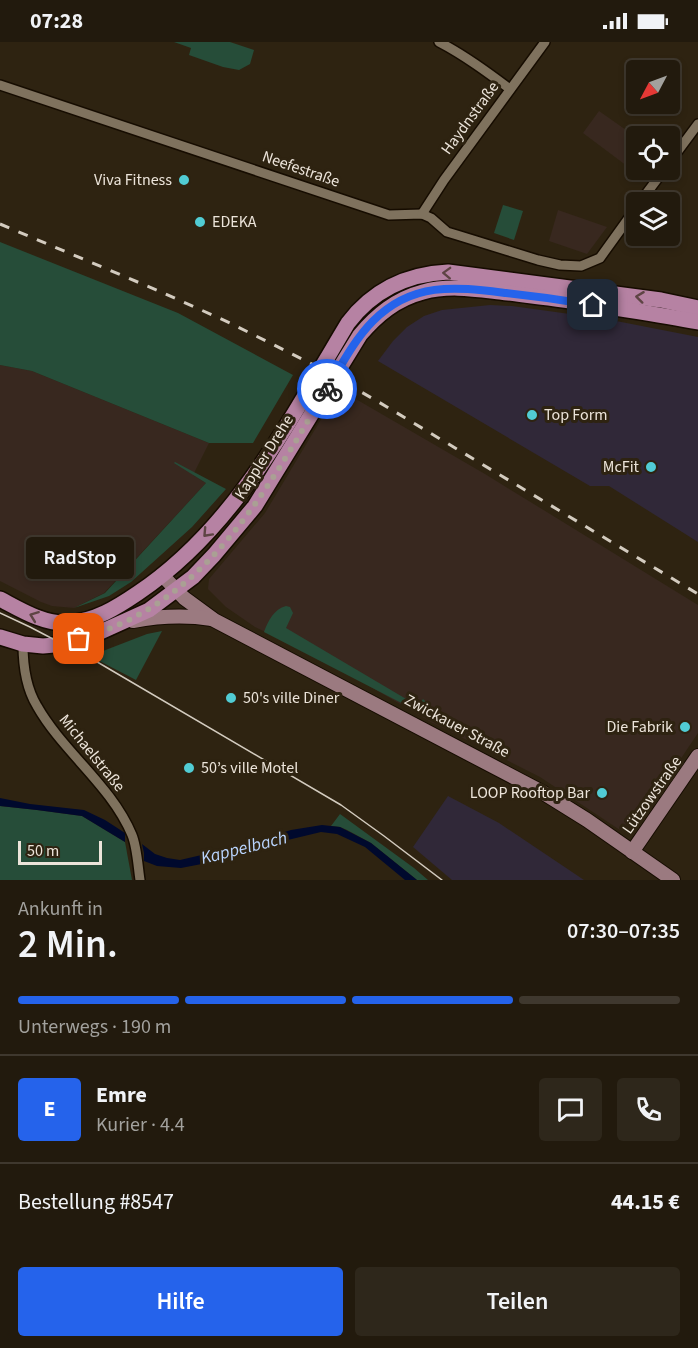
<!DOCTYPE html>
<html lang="de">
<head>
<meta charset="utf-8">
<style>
  body { margin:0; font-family:"Source Sans 3",sans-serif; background:#2e271b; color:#f1f3f6; height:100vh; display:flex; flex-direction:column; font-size:22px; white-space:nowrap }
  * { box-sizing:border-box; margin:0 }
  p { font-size:20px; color:#a2a19d }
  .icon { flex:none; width:33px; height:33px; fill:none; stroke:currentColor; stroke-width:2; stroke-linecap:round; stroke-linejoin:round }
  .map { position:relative; height:838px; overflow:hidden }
  .panel { display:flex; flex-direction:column; background:#221a0d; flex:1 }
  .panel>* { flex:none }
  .needle { width:39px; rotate:229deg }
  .buttons { position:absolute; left:626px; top:18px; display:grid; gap:12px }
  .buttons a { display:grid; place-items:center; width:54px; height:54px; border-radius:6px; background:#221a0d; box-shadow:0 3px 9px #0003,0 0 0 2px #3f382e; font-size:30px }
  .scale { position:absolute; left:18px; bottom:15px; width:84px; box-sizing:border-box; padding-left:6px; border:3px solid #ece4da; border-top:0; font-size:16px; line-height:21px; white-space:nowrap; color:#ece4da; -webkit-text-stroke:4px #2e2311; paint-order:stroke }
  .pin { position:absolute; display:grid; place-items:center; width:51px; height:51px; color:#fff; margin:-26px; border-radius:12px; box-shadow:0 3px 9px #0006 }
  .courier { position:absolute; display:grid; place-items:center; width:60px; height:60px; margin:-30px; border:4px solid #2563eb; border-radius:50%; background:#fff; color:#222; box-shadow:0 2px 8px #0007 }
  .bubble { position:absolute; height:42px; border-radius:6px; background:#221a0d; box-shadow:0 3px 9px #0003,0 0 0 2px #3f382e; font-size:20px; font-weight:600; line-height:42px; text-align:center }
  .overview em { font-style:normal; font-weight:600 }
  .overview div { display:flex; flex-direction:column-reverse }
  .overview { display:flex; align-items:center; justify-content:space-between; height:102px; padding:0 18px }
  h1 { font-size:39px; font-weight:600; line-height:45px }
  .bar { display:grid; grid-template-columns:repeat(4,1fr); gap:9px 6px; align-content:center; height:72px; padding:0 18px }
  .bar i { height:8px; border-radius:4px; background:#3f382e }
  .bar .active { background:#2563eb }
  .bar p { grid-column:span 4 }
  .line { display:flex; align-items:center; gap:15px; padding:0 18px; border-top:2px solid #3f382e }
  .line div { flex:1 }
  .round { display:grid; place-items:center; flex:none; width:63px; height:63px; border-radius:6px; background:#2e271b }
  .action { display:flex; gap:12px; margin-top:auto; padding:12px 18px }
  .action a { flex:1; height:69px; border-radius:6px; background:#2563eb; color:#fff; font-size:24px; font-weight:600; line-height:69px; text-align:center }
  .action a+a { background:#2e271b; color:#f1f3f6 }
  .status { display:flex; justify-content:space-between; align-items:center; height:42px; padding:0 30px; background:#221a0d; direction:ltr }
  .status svg { height:16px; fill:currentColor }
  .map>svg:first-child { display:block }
  .commercial { fill:#302838 }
  .industrial { fill:#38281f }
  .green { fill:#264d39 }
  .water { fill:#00092d }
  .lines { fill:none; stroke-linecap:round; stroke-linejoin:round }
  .street-casing { stroke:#160c00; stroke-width:12 }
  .secondary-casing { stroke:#160c00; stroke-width:16 }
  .primary-casing { stroke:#160c00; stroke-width:18 }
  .street { stroke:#7f725e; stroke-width:9 }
  .secondary { stroke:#9b7a80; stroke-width:14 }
  .primary { stroke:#b682a3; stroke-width:15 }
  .tram { stroke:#d3cbbf; stroke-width:1.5 }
  .rail { stroke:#d3cbbf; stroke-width:3; stroke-dasharray:10 10; stroke-linecap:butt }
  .oneway { stroke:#5e4444 }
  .done { stroke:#aaa094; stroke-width:6; stroke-dasharray:0 10.8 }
  .route { stroke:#2563eb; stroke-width:8 }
  .poi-dot { fill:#51ccd4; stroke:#2e2311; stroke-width:2 }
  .labels { text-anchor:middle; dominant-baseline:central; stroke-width:6; stroke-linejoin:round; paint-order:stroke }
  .street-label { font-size:16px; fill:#ece4da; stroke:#2e2311 }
  .poi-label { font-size:16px; fill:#ece4da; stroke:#2e2311; text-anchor:end }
  .water-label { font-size:18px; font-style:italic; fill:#b9d4fd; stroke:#2e2311 }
</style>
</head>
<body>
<div class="status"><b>07:28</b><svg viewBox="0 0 49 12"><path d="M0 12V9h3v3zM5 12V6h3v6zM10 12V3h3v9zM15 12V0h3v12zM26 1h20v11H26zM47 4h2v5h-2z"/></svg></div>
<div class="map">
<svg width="698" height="838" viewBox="0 0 698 838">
  <rect width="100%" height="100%" fill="#2e2311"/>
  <g class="commercial">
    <polygon points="490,263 512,264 606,277 698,295 698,500 609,444 590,444 378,319 393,299 407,285 424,274 442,268"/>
    <polygon points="448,754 499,781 584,838 452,838 413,805"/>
  </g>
  <g class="industrial">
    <polygon points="599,69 636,95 636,128 649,128 643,136 583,91"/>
    <polygon points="558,168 607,185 587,212 549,199"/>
    <polygon points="0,323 32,329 209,401 193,433 206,441 104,551 74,566 52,564 41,560 0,539"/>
    <polygon points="342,349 485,432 698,563 698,691 629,794 540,735 429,679 332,622 255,585 226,565 208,547 209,537 265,471 329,364"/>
  </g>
  <g class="green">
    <polygon points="174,0 230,0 254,8 250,22 239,28 223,25 189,13 191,6"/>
    <polygon points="503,163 523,169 514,198 494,191"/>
    <polygon points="0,200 178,271 293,333 253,401 209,401 32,329 0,323"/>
    <polygon points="175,420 226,447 192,485 131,540 109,554 74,566 105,551 206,441 174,421"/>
    <path d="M 286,564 L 290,565 L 293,571 L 286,586 L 418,664 L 423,657 L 427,661 L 427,667 L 423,670 L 415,668 L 264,590 C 268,579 274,567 286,564 Z"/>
    <polygon points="162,589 136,638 90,614 147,592"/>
    <polygon points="0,764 37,768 82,774 125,800 132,838 0,838"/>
    <polygon points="340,772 414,826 428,838 417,838 371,801 347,788 340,785 331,784"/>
  </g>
  <g class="water">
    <polygon points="0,756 30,762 84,768 105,778 125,791 125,800 82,774 37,768 0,764"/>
    <polygon points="322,783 340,785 371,801 417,838 405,838 365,805 337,792 321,790 271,802 212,820 181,826 157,824 144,819 144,811 142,802 155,812 167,816 180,818 236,805 291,788"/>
  </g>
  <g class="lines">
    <defs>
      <g id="street">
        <path d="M 439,0 C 464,13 487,30 510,47"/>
        <polyline points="0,43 389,173 422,172 431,176 447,190 457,193 538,218 560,223 581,224 600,216 636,166"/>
        <polyline points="669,121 698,82"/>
        <polyline points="640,160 664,128"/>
        <polyline points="422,172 444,138 545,0"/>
        <path d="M 23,602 C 23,623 26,646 37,664 C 63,710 111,743 132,793 C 137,805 138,825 140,838"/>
      </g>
      <g id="secondary">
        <polyline points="162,533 184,556 214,578 542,750 587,778 673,838"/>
        <path d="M 133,579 C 160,574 185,573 212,577"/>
        <polyline points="632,810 698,714"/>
      </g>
      <g id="primary">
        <path d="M 0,557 C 21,568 43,582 68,581 C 95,579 116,566 138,551 C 235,486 289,379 348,281 C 373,248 407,232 448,230 L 661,258 L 698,266"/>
        <path d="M 0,595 L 23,602 L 43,604 L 54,603 L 96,592 L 149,568 L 193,535 L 214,513 L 255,464 L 360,293 C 377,273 396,257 423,250 C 448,243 474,247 500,250 C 530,254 560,257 590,262 C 626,268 662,273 698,280"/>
      </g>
    </defs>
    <use href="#street" class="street-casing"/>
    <use href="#secondary" class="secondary-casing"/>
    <use href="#primary" class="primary-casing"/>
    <use href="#street" class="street"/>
    <use href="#secondary" class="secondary"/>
    <use href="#primary" class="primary"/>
    <polyline class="tram" points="0,571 30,585 99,621 341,763 384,794 442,838"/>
    <polyline class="rail" points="0,182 159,249 230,281 310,321 377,359 698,552"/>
  </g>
  <defs><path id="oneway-chevron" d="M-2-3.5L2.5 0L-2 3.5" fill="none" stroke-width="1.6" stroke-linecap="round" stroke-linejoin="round" transform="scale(1.5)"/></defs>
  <g class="oneway">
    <use href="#oneway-chevron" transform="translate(447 231) rotate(-178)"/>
    <use href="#oneway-chevron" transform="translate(640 255) rotate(-173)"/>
    <use href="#oneway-chevron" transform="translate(207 491) rotate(133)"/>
    <use href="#oneway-chevron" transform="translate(34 574) rotate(-159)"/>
  </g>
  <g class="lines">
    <path class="done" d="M 79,597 C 206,562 264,452 327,347"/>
    <path class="route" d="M 327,347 C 341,324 354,298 373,279 C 413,239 456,245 506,251 C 535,254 564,258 593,263"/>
  </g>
  <g class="poi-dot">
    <circle cx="184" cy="138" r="6"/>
    <circle cx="200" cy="180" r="6"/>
    <circle cx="532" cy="373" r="6"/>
    <circle cx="651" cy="425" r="6"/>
    <circle cx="231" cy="656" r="6"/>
    <circle cx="685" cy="685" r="6"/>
    <circle cx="189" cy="726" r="6"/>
    <circle cx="602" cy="751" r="6"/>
  </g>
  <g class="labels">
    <g class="street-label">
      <text transform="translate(470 76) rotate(-54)">Haydnstraße</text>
      <text transform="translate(301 127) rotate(19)">Neefestraße</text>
      <text transform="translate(264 415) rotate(-58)">Kappler Drehe</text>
      <text transform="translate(457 684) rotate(28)">Zwickauer Straße</text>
      <text transform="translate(92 711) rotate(51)">Michaelstraße</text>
      <text transform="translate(652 753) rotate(-55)">Lützowstraße</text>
    </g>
    <g class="poi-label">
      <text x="172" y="138">Viva Fitness</text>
      <text x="212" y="180" text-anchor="start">EDEKA</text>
      <text x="544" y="373" text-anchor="start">Top Form</text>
      <text x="639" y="425">McFit</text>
      <text x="243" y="656" text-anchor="start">50's ville Diner</text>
      <text x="673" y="685">Die Fabrik</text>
      <text x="201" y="726" text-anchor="start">50’s ville Motel</text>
      <text x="590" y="751">LOOP Rooftop Bar</text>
    </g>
    <g class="water-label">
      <text transform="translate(244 806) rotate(-14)">Kappelbach</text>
    </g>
  </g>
</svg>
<div class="buttons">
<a><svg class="needle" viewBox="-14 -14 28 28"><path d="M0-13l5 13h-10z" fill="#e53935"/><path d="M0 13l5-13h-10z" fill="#a2a19d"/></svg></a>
<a><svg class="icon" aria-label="locate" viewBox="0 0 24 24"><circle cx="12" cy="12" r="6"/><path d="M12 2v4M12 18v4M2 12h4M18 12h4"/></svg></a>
<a><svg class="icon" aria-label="layers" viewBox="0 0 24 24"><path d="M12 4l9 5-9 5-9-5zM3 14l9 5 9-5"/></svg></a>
</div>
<div class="scale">50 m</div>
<div class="pin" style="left:79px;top:597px;background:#ea580c"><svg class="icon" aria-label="bag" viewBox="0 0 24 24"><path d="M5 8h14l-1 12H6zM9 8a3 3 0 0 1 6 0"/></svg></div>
<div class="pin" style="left:593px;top:263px;background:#1f2937"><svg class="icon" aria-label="home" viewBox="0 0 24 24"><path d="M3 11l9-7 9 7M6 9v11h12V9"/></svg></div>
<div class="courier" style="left:327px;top:347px"><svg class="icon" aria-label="bike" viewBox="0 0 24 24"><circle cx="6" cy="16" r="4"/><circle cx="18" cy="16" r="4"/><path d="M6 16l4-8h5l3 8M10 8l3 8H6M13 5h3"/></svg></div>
<div class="bubble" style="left:26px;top:495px;width:108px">RadStop</div>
</div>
<section class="panel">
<div class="overview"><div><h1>2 Min.</h1><p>Ankunft in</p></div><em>07:30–07:35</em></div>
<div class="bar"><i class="active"></i><i class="active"></i><i class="active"></i><i></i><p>Unterwegs · 190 m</p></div>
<div class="line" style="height:108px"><b class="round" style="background:#2563eb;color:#fff">E</b><div><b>Emre</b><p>Kurier · 4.4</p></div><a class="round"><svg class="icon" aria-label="chat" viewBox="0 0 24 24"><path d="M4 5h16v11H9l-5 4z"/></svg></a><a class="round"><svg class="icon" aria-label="phone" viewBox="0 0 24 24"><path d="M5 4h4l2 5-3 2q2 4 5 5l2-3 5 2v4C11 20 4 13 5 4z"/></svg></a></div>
<div class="line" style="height:78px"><div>Bestellung #8547</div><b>44.15 €</b></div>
<div class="action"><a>Hilfe</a><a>Teilen</a></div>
</section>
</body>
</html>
